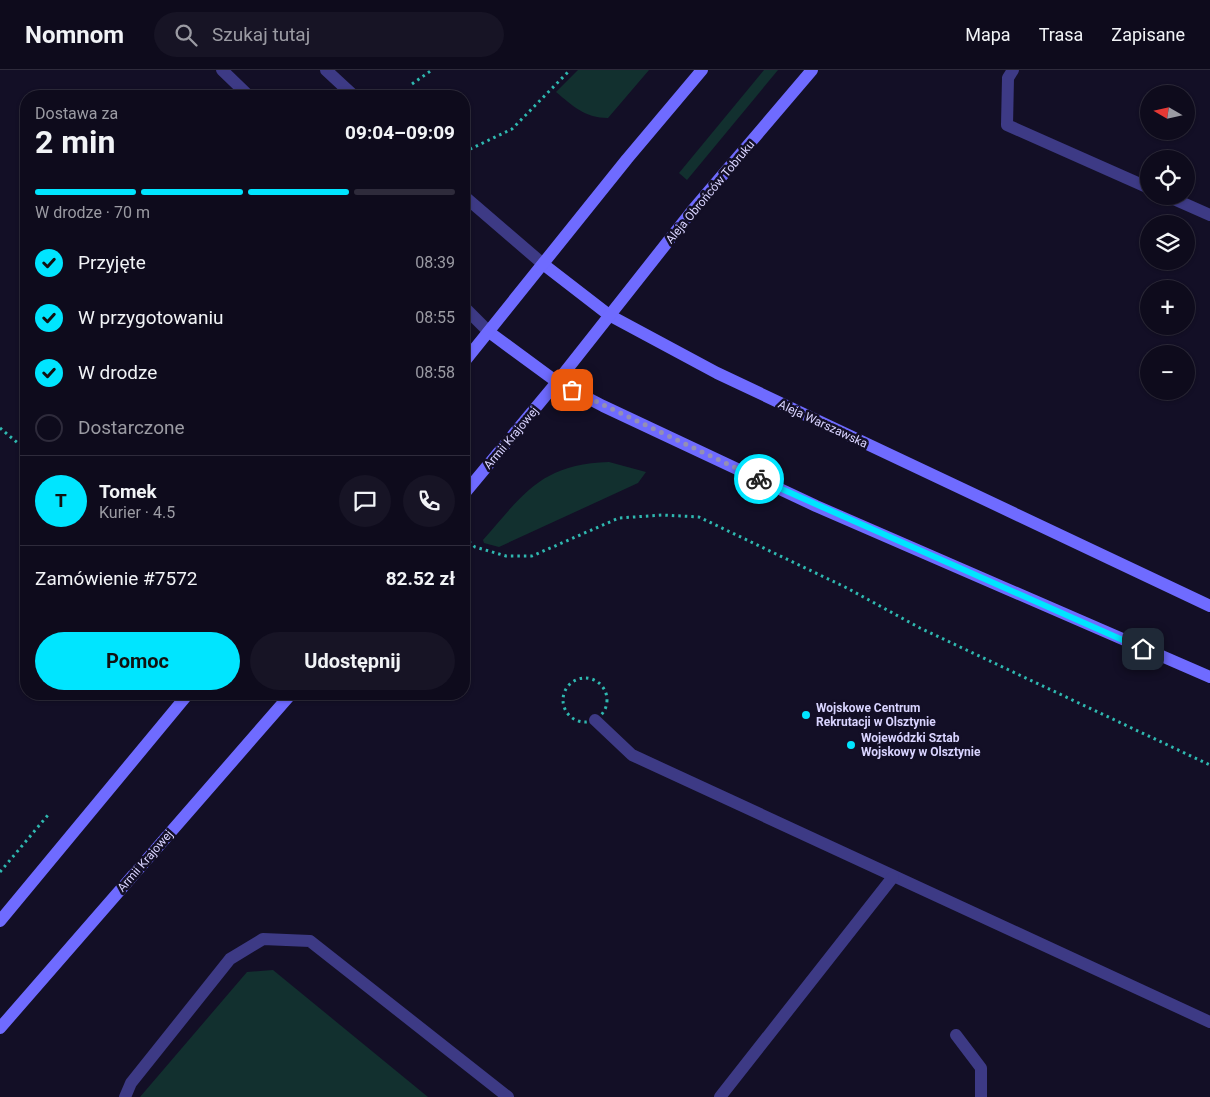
<!DOCTYPE html>
<html lang="pl">
<head>
<meta charset="utf-8">
<style>
  body { margin:0; font-family:Roboto,sans-serif; background:#171425; color:#f1f3f6; height:100vh; display:flex; flex-direction:column; font-size:19px; white-space:nowrap }
  * { box-sizing:border-box; margin:0 }
  p { font-size:16px; color:#9b9ba3 }
  .icon { flex:none; width:28px; height:28px; fill:none; stroke:currentColor; stroke-width:2; stroke-linecap:round; stroke-linejoin:round }
  .map { position:relative; flex:1; overflow:hidden }
  .sheet { position:absolute; left:20px; top:20px; width:450px; height:610px; display:flex; flex-direction:column; background:#0e0b1c; border-radius:20px; box-shadow:0 1px 4px #0004,0 0 0 1px #2e2b3b }
  .sheet>* { flex:none }
  .needle { width:32px; rotate:279deg }
  .fabs { position:absolute; left:1140px; top:15px; display:grid; gap:10px }
  .fabs a { display:grid; place-items:center; width:55px; height:55px; border-radius:50%; background:#0e0b1c; box-shadow:0 1px 4px #0004,0 0 0 1px #2e2b3b; font-size:25px }
  .pin { position:absolute; display:grid; place-items:center; width:42px; height:42px; color:#fff; margin:-21px; border-radius:10px; box-shadow:0 2px 8px #0006 }
  .courier { position:absolute; display:grid; place-items:center; width:50px; height:50px; margin:-25px; border:4px solid #00e5ff; border-radius:50%; background:#fff; color:#222; box-shadow:0 1px 6px #0007 }
  .overview em { font-style:normal; font-weight:700 }
  .overview div { display:flex; flex-direction:column-reverse }
  .overview { display:flex; align-items:center; justify-content:space-between; height:85px; padding:0 15px }
  h1 { font-size:32px; font-weight:700; line-height:38px }
  .bar { display:grid; grid-template-columns:repeat(4,1fr); gap:8px 5px; align-content:center; height:60px; padding:0 15px }
  .bar i { height:6px; border-radius:4px; background:#2e2b3b }
  .bar .on { background:#00e5ff }
  .bar p { grid-column:span 4 }
  .line { display:flex; align-items:center; gap:12px; padding:0 15px; border-top:1px solid #2e2b3b }
  .line div { flex:1 }
  .round { display:grid; place-items:center; flex:none; width:52px; height:52px; border-radius:26px; background:#171425 }
  ol { padding:0 15px; list-style:none }
  li { display:flex; align-items:center; gap:15px; height:55px }
  li p { margin-inline-start:auto }
  li .icon { padding:5px; border-radius:50%; background:#00e5ff; color:#111; stroke-width:4 }
  li:last-child { color:#9b9ba3 }
  li i { width:28px; height:28px; border:2px solid #2e2b3b; border-radius:50% }
  .action { display:flex; gap:10px; margin-top:auto; padding:10px 15px }
  .action a { flex:1; height:58px; border-radius:30px; background:#00e5ff; color:#111; font-size:20px; font-weight:700; line-height:58px; text-align:center }
  .action a+a { background:#171425; color:#f1f3f6 }
  header { display:flex; align-items:center; gap:30px; box-sizing:border-box; height:70px; padding:0 25px; background:#0e0b1c; border-bottom:1px solid #2e2b3b }
  header strong { font-size:24px }
  nav { display:flex; gap:28px; margin-inline-start:auto; font-size:18px }
  .search { width:350px; height:45px; background:#171425; display:flex; align-items:center; gap:12px; box-sizing:border-box; padding:0 18px; border-radius:28px; color:#9b9ba3; font-size:19px }
  .map>svg:first-child { display:block }
  .green { fill:#12302f }
  .lines { fill:none; stroke-linecap:round; stroke-linejoin:round }
  .path { stroke:#2fb8b0; stroke-width:3; stroke-dasharray:2.5 4; stroke-linecap:butt }
  .service { stroke:#3d3a85; stroke-width:12 }
  .tertiary { stroke:#3d3a85; stroke-width:12 }
  .secondary { stroke:#6f6bff; stroke-width:12 }
  .done { stroke:#948fb3; stroke-width:5; stroke-dasharray:0 9 }
  .route { stroke:#00e5ff; stroke-width:6 }
  .poi-dot { fill:#00e5ff; stroke:#130f26; stroke-width:2 }
  .labels { text-anchor:middle; dominant-baseline:central; stroke-width:5; stroke-linejoin:round; paint-order:stroke }
  .street-label { font-size:12px; fill:#d9d4ff; stroke:#130f26 }
  .poi-label { font-size:12px; font-weight:bold; fill:#d9d4ff; stroke:#130f26; text-anchor:start }
</style>
</head>
<body>
<header>
<strong>Nomnom</strong>
<div class="search"><svg class="icon" aria-label="search" viewBox="0 0 24 24"><circle cx="10" cy="10" r="6"/><path d="M15 15l6 6"/></svg>Szukaj tutaj</div>
<nav><a>Mapa</a><a>Trasa</a><a>Zapisane</a></nav>
</header>
<div class="map">
<svg width="1210" height="1027" viewBox="0 0 1210 1027">
  <rect width="100%" height="100%" fill="#130f26"/>
  <g class="green">
    <path d="M 578,0 L 649,0 L 608,48 C 585,48 573,36 556,22 Z"/>
    <polygon points="764,0 778,0 687,110 679,103"/>
    <path d="M 609,392 L 646,402 L 638,413 L 499,477 L 484,473 L 483,470 C 524,423 542,394 609,392 Z"/>
    <polygon points="273,900 428,1027 140,1027 247,902"/>
  </g>
  <g class="lines">
    <g class="path">
      <polyline points="412,14 432,0"/>
      <polyline points="464,82 512,59 570,0"/>
      <polyline points="0,358 26,380"/>
      <polyline points="464,467 475,477 506,486 532,486 619,448 663,445 699,447 847,518 920,558 1210,695"/>
      <circle cx="585" cy="630" r="22"/>
      <polyline points="0,802 48,745"/>
    </g>
    <g class="service">
      <polyline points="1013,0 1008,8 1007,55 1149,118"/>
      <polyline points="1167,126 1210,145"/>
      <polyline points="595,650 632,685 1210,952"/>
      <polyline points="956,965 981,998 981,1027"/>
      <polyline points="125,1027 131,1013 230,889 263,869 310,871 508,1027"/>
      <polyline points="720,1027 893,807"/>
    </g>
    <g class="tertiary">
      <polyline points="222,0 249,26"/>
      <polyline points="326,0 354,26"/>
      <polyline points="464,126 543,194"/>
      <polyline points="464,237 489,262"/>
    </g>
    <g class="secondary">
      <polyline points="543,194 609,245 717,303 1210,536"/>
      <polyline points="489,262 557,312 603,336 816,436 1210,607"/>
      <polyline points="464,292 627,89 702,0"/>
      <polyline points="464,424 557,312 692,141 812,0"/>
      <polyline points="0,851 188,624"/>
      <polyline points="0,958 291,624"/>
    </g>
  </g>
  <g class="lines">
    <polyline class="done" points="572,320 759,409"/>
    <polyline class="route" points="759,409 1143,579"/>
  </g>
  <g class="poi-dot">
    <circle cx="806" cy="645" r="5"/>
    <circle cx="851" cy="675" r="5"/>
  </g>
  <g class="labels">
    <g class="street-label">
      <text transform="translate(710 122) rotate(-50)">Aleja Obrońców Tobruku</text>
      <text transform="translate(823 354) rotate(25)">Aleja Warszawska</text>
      <text transform="translate(511 368) rotate(-50)">Armii Krajowej</text>
      <text transform="translate(145 791) rotate(-49)">Armii Krajowej</text>
    </g>
    <g class="poi-label">
      <text x="816" y="638">Wojskowe Centrum<tspan x="816" dy="14">Rekrutacji w Olsztynie</tspan></text>
      <text x="861" y="668">Wojewódzki Sztab<tspan x="861" dy="14">Wojskowy w Olsztynie</tspan></text>
    </g>
  </g>
</svg>
<div class="fabs">
<a><svg class="needle" viewBox="-14 -14 28 28"><path d="M0-13l5 13h-10z" fill="#e53935"/><path d="M0 13l5-13h-10z" fill="#9b9ba3"/></svg></a>
<a><svg class="icon" aria-label="locate" viewBox="0 0 24 24"><circle cx="12" cy="12" r="6"/><path d="M12 2v4M12 18v4M2 12h4M18 12h4"/></svg></a>
<a><svg class="icon" aria-label="layers" viewBox="0 0 24 24"><path d="M12 4l9 5-9 5-9-5zM3 14l9 5 9-5"/></svg></a>
<a>+</a>
<a>−</a>
</div>
<div class="pin" style="left:572px;top:320px;background:#ea580c"><svg class="icon" aria-label="bag" viewBox="0 0 24 24"><path d="M5 8h14l-1 12H6zM9 8a3 3 0 0 1 6 0"/></svg></div>
<div class="pin" style="left:1143px;top:579px;background:#1f2937"><svg class="icon" aria-label="home" viewBox="0 0 24 24"><path d="M3 11l9-7 9 7M6 9v11h12V9"/></svg></div>
<div class="courier" style="left:759px;top:409px"><svg class="icon" aria-label="bike" viewBox="0 0 24 24"><circle cx="6" cy="16" r="4"/><circle cx="18" cy="16" r="4"/><path d="M6 16l4-8h5l3 8M10 8l3 8H6M13 5h3"/></svg></div>
<section class="sheet">
<div class="overview"><div><h1>2 min</h1><p>Dostawa za</p></div><em>09:04–09:09</em></div>
<div class="bar"><i class="on"></i><i class="on"></i><i class="on"></i><i></i><p>W drodze · 70 m</p></div>
<ol>
<li><svg class="icon" aria-label="check" viewBox="0 0 24 24"><path d="M5 12l5 5 9-10"/></svg>Przyjęte<p>08:39</p></li>
<li><svg class="icon" aria-label="check" viewBox="0 0 24 24"><path d="M5 12l5 5 9-10"/></svg>W przygotowaniu<p>08:55</p></li>
<li><svg class="icon" aria-label="check" viewBox="0 0 24 24"><path d="M5 12l5 5 9-10"/></svg>W drodze<p>08:58</p></li>
<li><i></i>Dostarczone</li>
</ol>
<div class="line" style="height:90px"><b class="round" style="background:#00e5ff;color:#111">T</b><div><b>Tomek</b><p>Kurier · 4.5</p></div><a class="round"><svg class="icon" aria-label="chat" viewBox="0 0 24 24"><path d="M4 5h16v11H9l-5 4z"/></svg></a><a class="round"><svg class="icon" aria-label="phone" viewBox="0 0 24 24"><path d="M5 4h4l2 5-3 2q2 4 5 5l2-3 5 2v4C11 20 4 13 5 4z"/></svg></a></div>
<div class="line" style="height:65px"><div>Zamówienie #7572</div><b>82.52 zł</b></div>
<div class="action"><a>Pomoc</a><a>Udostępnij</a></div>
</section>
</div>
</body>
</html>
